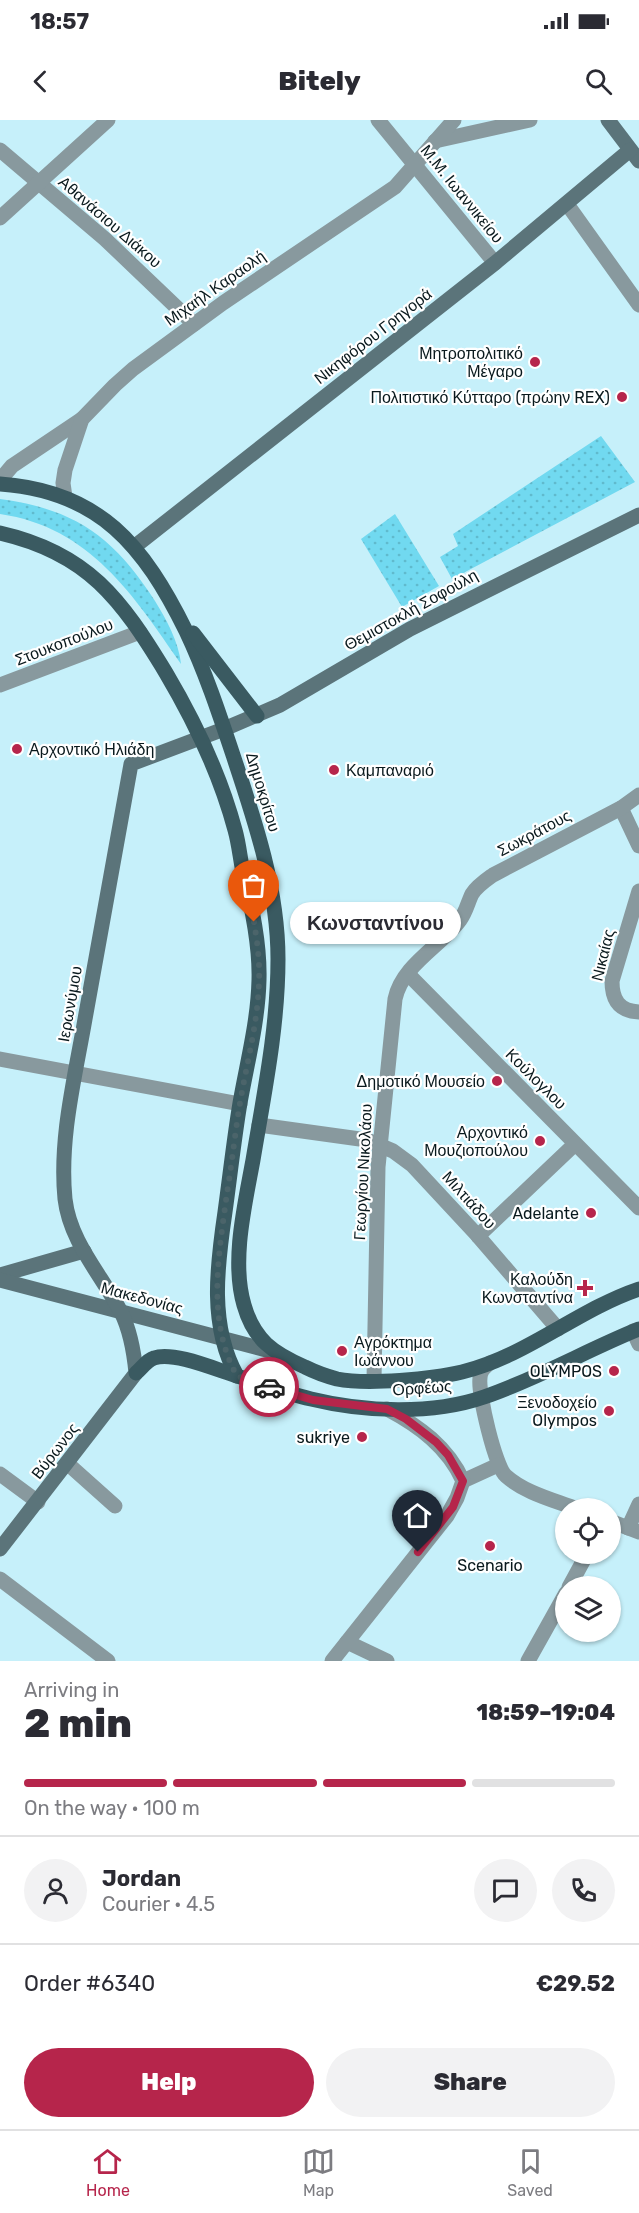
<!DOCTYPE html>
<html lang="en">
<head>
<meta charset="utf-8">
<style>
  body { margin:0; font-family:Rubik,sans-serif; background:#f2f2f3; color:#2b2b33; height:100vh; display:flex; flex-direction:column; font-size:22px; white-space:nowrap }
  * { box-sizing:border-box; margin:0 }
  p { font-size:20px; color:#7c7c81 }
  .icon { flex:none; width:33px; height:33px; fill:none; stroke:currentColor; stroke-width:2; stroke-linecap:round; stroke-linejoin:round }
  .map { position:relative; height:1541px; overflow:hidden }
  .drawer { display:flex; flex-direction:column; background:#fff; flex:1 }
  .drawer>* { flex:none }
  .fabs { position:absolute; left:555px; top:1378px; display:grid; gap:12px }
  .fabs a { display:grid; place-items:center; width:66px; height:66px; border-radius:50%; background:#fff; box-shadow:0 2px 4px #0004; font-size:30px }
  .pin { position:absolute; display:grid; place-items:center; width:51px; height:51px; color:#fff; margin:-62px -26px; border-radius:50% 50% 50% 0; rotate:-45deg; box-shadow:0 0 6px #0007 }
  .pin .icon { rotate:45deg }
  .courier { position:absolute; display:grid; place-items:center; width:60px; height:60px; margin:-30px; border:4px solid #b6254b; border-radius:50%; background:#fff; color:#222; box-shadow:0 2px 8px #0007 }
  .bubble { position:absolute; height:42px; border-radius:21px; background:#fff; box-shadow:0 2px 4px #0004; font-size:20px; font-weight:800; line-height:42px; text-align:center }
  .summary em { font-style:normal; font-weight:800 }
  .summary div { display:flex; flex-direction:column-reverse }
  .summary { display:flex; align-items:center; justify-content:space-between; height:102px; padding:0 24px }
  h1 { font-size:39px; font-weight:800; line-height:45px }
  .bar { display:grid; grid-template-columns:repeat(4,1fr); gap:9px 6px; align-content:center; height:72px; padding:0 24px }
  .bar i { height:8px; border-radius:4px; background:#e1e1e2 }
  .bar .active { background:#b6254b }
  .bar p { grid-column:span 4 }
  .line { display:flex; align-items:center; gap:15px; padding:0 24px; border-top:2px solid #e1e1e2 }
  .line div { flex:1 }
  .round { display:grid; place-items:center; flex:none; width:63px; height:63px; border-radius:32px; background:#f2f2f3 }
  .primary-button { display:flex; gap:12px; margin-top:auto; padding:12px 24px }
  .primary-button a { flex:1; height:69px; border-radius:36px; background:#b6254b; color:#fff; font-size:24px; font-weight:800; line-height:69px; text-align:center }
  .primary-button a+a { background:#f2f2f3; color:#2b2b33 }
  .status { display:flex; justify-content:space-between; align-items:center; height:42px; padding:0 30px; background:#fff; direction:ltr }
  .status svg { height:16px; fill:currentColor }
  header { display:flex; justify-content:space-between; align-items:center; height:78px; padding:0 24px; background:#fff; font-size:27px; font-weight:800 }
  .tab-bar { display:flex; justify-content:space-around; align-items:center; height:84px; border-top:2px solid #e1e1e2; background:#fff; font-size:16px; color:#7c7c81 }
  .tab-bar a { display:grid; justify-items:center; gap:3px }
  .tab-bar .active { color:#b6254b }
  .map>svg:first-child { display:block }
  .grass { fill:url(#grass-dots) }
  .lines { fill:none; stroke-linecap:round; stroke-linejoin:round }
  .street { stroke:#88999e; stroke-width:15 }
  .secondary { stroke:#5b747a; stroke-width:15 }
  .primary { stroke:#3a5a61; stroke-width:15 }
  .done { stroke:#4b646a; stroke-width:6; stroke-dasharray:0 10.8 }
  .route { stroke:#b6254b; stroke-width:8 }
  .poi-dot { fill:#b6254b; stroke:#fff; stroke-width:2 }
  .labels { text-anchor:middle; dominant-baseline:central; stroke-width:4.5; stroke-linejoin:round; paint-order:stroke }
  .street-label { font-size:16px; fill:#09191d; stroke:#fff }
  .poi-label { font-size:16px; fill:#09191d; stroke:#fff; text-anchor:end }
</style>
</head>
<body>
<div class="status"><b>18:57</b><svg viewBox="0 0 49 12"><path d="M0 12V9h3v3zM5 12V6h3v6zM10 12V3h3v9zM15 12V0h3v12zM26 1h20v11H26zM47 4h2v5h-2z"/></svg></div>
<header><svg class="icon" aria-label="back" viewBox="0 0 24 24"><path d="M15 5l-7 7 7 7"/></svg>Bitely<svg class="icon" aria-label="search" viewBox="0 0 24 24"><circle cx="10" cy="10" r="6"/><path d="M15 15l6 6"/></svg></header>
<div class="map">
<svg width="639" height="1541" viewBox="0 0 639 1541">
  <defs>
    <pattern id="grass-dots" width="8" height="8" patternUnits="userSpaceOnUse" patternTransform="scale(1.5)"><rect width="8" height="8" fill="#71d9f0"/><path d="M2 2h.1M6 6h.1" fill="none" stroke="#60bacd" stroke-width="1.8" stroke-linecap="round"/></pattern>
  </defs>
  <rect width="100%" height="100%" fill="#c6f0fa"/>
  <g class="grass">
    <polygon points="601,316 635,362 452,459 440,437 458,426 453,414"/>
    <path d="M 0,379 C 75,389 114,417 155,481 C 166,499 179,522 181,544 C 134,476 90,407 0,394 Z"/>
    <polygon points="395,394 439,466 402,487 361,419"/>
  </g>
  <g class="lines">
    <g class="street">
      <polyline points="378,0 495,143"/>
      <polyline points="435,21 530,0"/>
      <polyline points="0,30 105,119 194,204"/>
      <polyline points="567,84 639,185"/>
      <polyline points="0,98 108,0"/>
      <polyline points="0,360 12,346 82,299"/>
      <polyline points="65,377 63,363 65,350 82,299 115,265 133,249 223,183 395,67 454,0"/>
      <polyline points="0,565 140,512"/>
      <polyline points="621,688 639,726"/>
      <path d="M 639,771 L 612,861 C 612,880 619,891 639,892"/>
      <polyline points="408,854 639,1088"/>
      <polyline points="0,939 240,984"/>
      <polyline points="259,1005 367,1020 393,1031 412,1045 478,1116 558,1209"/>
      <polyline points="478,1116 575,1024"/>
      <polyline points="633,1211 639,1224"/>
      <path d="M 490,1243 C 484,1247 480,1251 480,1258 C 478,1273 495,1347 506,1356 C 525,1373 554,1380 577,1389"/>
      <path d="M 374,1260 L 378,1047 L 395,879 C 402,845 441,826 460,800 C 466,792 468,782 472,774 C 477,766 486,760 493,755 L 621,688 L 639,675"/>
      <polyline points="68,1344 115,1386"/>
      <polyline points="0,1354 38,1382"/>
      <polyline points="463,1361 498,1345"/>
      <polyline points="610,1401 639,1412"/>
      <polyline points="628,1408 639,1384"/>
      <polyline points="0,1459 108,1541"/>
      <polyline points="569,1467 587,1434"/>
      <polyline points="347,1522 387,1541"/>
      <path d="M 332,1541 L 447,1396 L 457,1378 L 463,1361 C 448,1327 419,1306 387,1289"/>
      <polyline points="528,1541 566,1473"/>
    </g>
    <g class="secondary">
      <polyline points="608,0 639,41"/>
      <polyline points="134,427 495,143 630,30"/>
      <polyline points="0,1155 84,1131"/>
      <polyline points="0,1160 274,1232"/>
      <path d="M 0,1429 L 136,1253 C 134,1232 130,1210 121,1192 C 101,1154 70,1122 65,1079 C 59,1019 75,957 85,899 C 101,814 116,729 131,644 L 224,609 L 280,585 L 410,509 L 639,395"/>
    </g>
    <g class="primary">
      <path d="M 0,364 C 100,371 144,426 186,511 C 205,551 219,593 233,635 C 255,701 278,769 278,839 C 278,907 264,974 253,1040 C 245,1084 231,1141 244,1185 C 254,1220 273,1233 305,1247 C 315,1252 326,1256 337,1259 C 367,1265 433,1259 462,1252 C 527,1236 577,1190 639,1169"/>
      <path d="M 0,413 C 88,433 121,479 166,553 C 195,602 220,654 235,710 C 239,724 240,738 243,752 C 252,787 260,824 259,860 C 258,902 247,943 240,983 C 234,1019 230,1056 225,1092 C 217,1146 209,1206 237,1256 C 261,1264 286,1273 311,1279 C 364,1292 432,1295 484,1277 C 537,1259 587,1230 639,1209"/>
      <polyline points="193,513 257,596"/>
      <path d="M 136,1253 C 142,1248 147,1240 154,1238 C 174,1231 217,1250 237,1256"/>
    </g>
  </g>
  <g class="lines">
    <path class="done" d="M 254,802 C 257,821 260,841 259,861 C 258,902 247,942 240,983 C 235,1013 232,1043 227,1073 C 219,1133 206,1201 237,1256 L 269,1267"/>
    <polyline class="route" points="269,1267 313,1280 387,1289 406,1299 436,1322 448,1335 463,1361 453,1387 418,1432"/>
  </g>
  <g class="poi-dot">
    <circle cx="535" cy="242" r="6"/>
    <circle cx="622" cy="277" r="6"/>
    <circle cx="17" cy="629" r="6"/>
    <circle cx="334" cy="650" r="6"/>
    <circle cx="497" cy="961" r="6"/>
    <circle cx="540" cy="1021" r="6"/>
    <circle cx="591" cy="1093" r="6"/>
    <path d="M582 1159h6v6h6v6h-6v6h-6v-6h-6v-6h6z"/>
    <circle cx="342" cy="1231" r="6"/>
    <circle cx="614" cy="1251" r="6"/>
    <circle cx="609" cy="1291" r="6"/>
    <circle cx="362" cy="1317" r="6"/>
    <circle cx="490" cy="1426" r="6"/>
  </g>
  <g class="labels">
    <g class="street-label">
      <text transform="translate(462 74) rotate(51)">Μ.Μ. Ιωαννικείου</text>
      <text transform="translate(110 102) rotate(41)">Αθανάσιου Διάκου</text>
      <text transform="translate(215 168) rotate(-35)">Μιχαήλ Καραολή</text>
      <text transform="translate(373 216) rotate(-38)">Νικηφόρου Γρηγορά</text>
      <text transform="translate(411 490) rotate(-29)">Θεμιστοκλή Σοφούλη</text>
      <text transform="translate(64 522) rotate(-21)">Στουκοπούλου</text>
      <text transform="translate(263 672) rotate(73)">Δημοκρίτου</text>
      <text transform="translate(534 713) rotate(-28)">Σωκράτους</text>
      <text transform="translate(603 835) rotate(-76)">Νικαίας</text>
      <text transform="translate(70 884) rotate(-80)">Ιερωνύμου</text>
      <text transform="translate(536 959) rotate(45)">Κούλογλου</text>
      <text transform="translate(363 1052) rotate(-87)">Γεωργίου Νικολάου</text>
      <text transform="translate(469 1080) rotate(48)">Μιλτιάδου</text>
      <text transform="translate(142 1178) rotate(15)">Μακεδονίας</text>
      <text transform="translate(422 1268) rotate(-4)">Ορφέως</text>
      <text transform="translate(55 1331) rotate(-52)">Βύρωνος</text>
    </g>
    <g class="poi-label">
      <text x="523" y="233">Μητροπολιτικό<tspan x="523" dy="18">Μέγαρο</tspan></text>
      <text x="610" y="277">Πολιτιστικό Κύτταρο (πρώην REX)</text>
      <text x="29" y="629" text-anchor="start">Αρχοντικό Ηλιάδη</text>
      <text x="346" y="650" text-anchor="start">Καμπαναριό</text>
      <text x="485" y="961">Δημοτικό Μουσείο</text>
      <text x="528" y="1012">Αρχοντικό<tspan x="528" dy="18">Μουζιοπούλου</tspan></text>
      <text x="579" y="1093">Adelante</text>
      <text x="573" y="1159">Καλούδη<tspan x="573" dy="18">Κωνσταντίνα</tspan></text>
      <text x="354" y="1222" text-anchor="start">Αγρόκτημα<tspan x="354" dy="18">Ιωάννου</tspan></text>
      <text x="602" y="1251">OLYMPOS</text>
      <text x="597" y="1282">Ξενοδοχείο<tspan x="597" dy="18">Olympos</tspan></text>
      <text x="350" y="1317">sukriye</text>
      <text x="490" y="1445" text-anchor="middle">Scenario</text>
    </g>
  </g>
</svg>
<div class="fabs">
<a><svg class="icon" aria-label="locate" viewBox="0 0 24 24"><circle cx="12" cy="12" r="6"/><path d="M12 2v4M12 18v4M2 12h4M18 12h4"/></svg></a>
<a><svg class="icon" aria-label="layers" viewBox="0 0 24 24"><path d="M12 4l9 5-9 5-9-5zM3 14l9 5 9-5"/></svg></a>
</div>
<div class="pin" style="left:254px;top:802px;background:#ea580c"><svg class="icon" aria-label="bag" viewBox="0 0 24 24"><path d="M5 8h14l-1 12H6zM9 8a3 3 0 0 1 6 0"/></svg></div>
<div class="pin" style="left:418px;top:1432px;background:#1f2937"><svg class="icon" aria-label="home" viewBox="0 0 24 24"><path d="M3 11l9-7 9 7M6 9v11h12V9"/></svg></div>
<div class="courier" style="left:269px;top:1267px"><svg class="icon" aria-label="car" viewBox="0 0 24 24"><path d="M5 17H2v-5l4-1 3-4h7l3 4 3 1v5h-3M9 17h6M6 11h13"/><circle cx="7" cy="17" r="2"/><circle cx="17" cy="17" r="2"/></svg></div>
<div class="bubble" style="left:290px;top:782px;width:171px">Κωνσταντίνου</div>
</div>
<section class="drawer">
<div class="summary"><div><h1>2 min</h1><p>Arriving in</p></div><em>18:59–19:04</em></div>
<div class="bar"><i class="active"></i><i class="active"></i><i class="active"></i><i></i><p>On the way · 100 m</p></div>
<div class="line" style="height:108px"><a class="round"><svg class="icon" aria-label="person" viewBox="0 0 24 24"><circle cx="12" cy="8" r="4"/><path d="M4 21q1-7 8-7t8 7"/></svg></a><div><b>Jordan</b><p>Courier · 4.5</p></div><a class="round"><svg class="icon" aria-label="chat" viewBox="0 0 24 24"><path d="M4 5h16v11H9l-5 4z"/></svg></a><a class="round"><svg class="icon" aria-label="phone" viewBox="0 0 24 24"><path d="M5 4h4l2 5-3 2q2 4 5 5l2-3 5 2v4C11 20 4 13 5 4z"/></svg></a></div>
<div class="line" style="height:78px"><div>Order #6340</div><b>€29.52</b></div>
<div class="primary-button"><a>Help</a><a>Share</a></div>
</section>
<nav class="tab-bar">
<a class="active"><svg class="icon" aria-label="home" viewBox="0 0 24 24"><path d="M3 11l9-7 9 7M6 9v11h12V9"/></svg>Home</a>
<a><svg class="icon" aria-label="map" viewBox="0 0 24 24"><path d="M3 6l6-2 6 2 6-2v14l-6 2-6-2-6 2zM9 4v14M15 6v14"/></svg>Map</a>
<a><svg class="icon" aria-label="saved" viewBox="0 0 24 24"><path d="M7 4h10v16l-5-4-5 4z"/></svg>Saved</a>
</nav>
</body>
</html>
